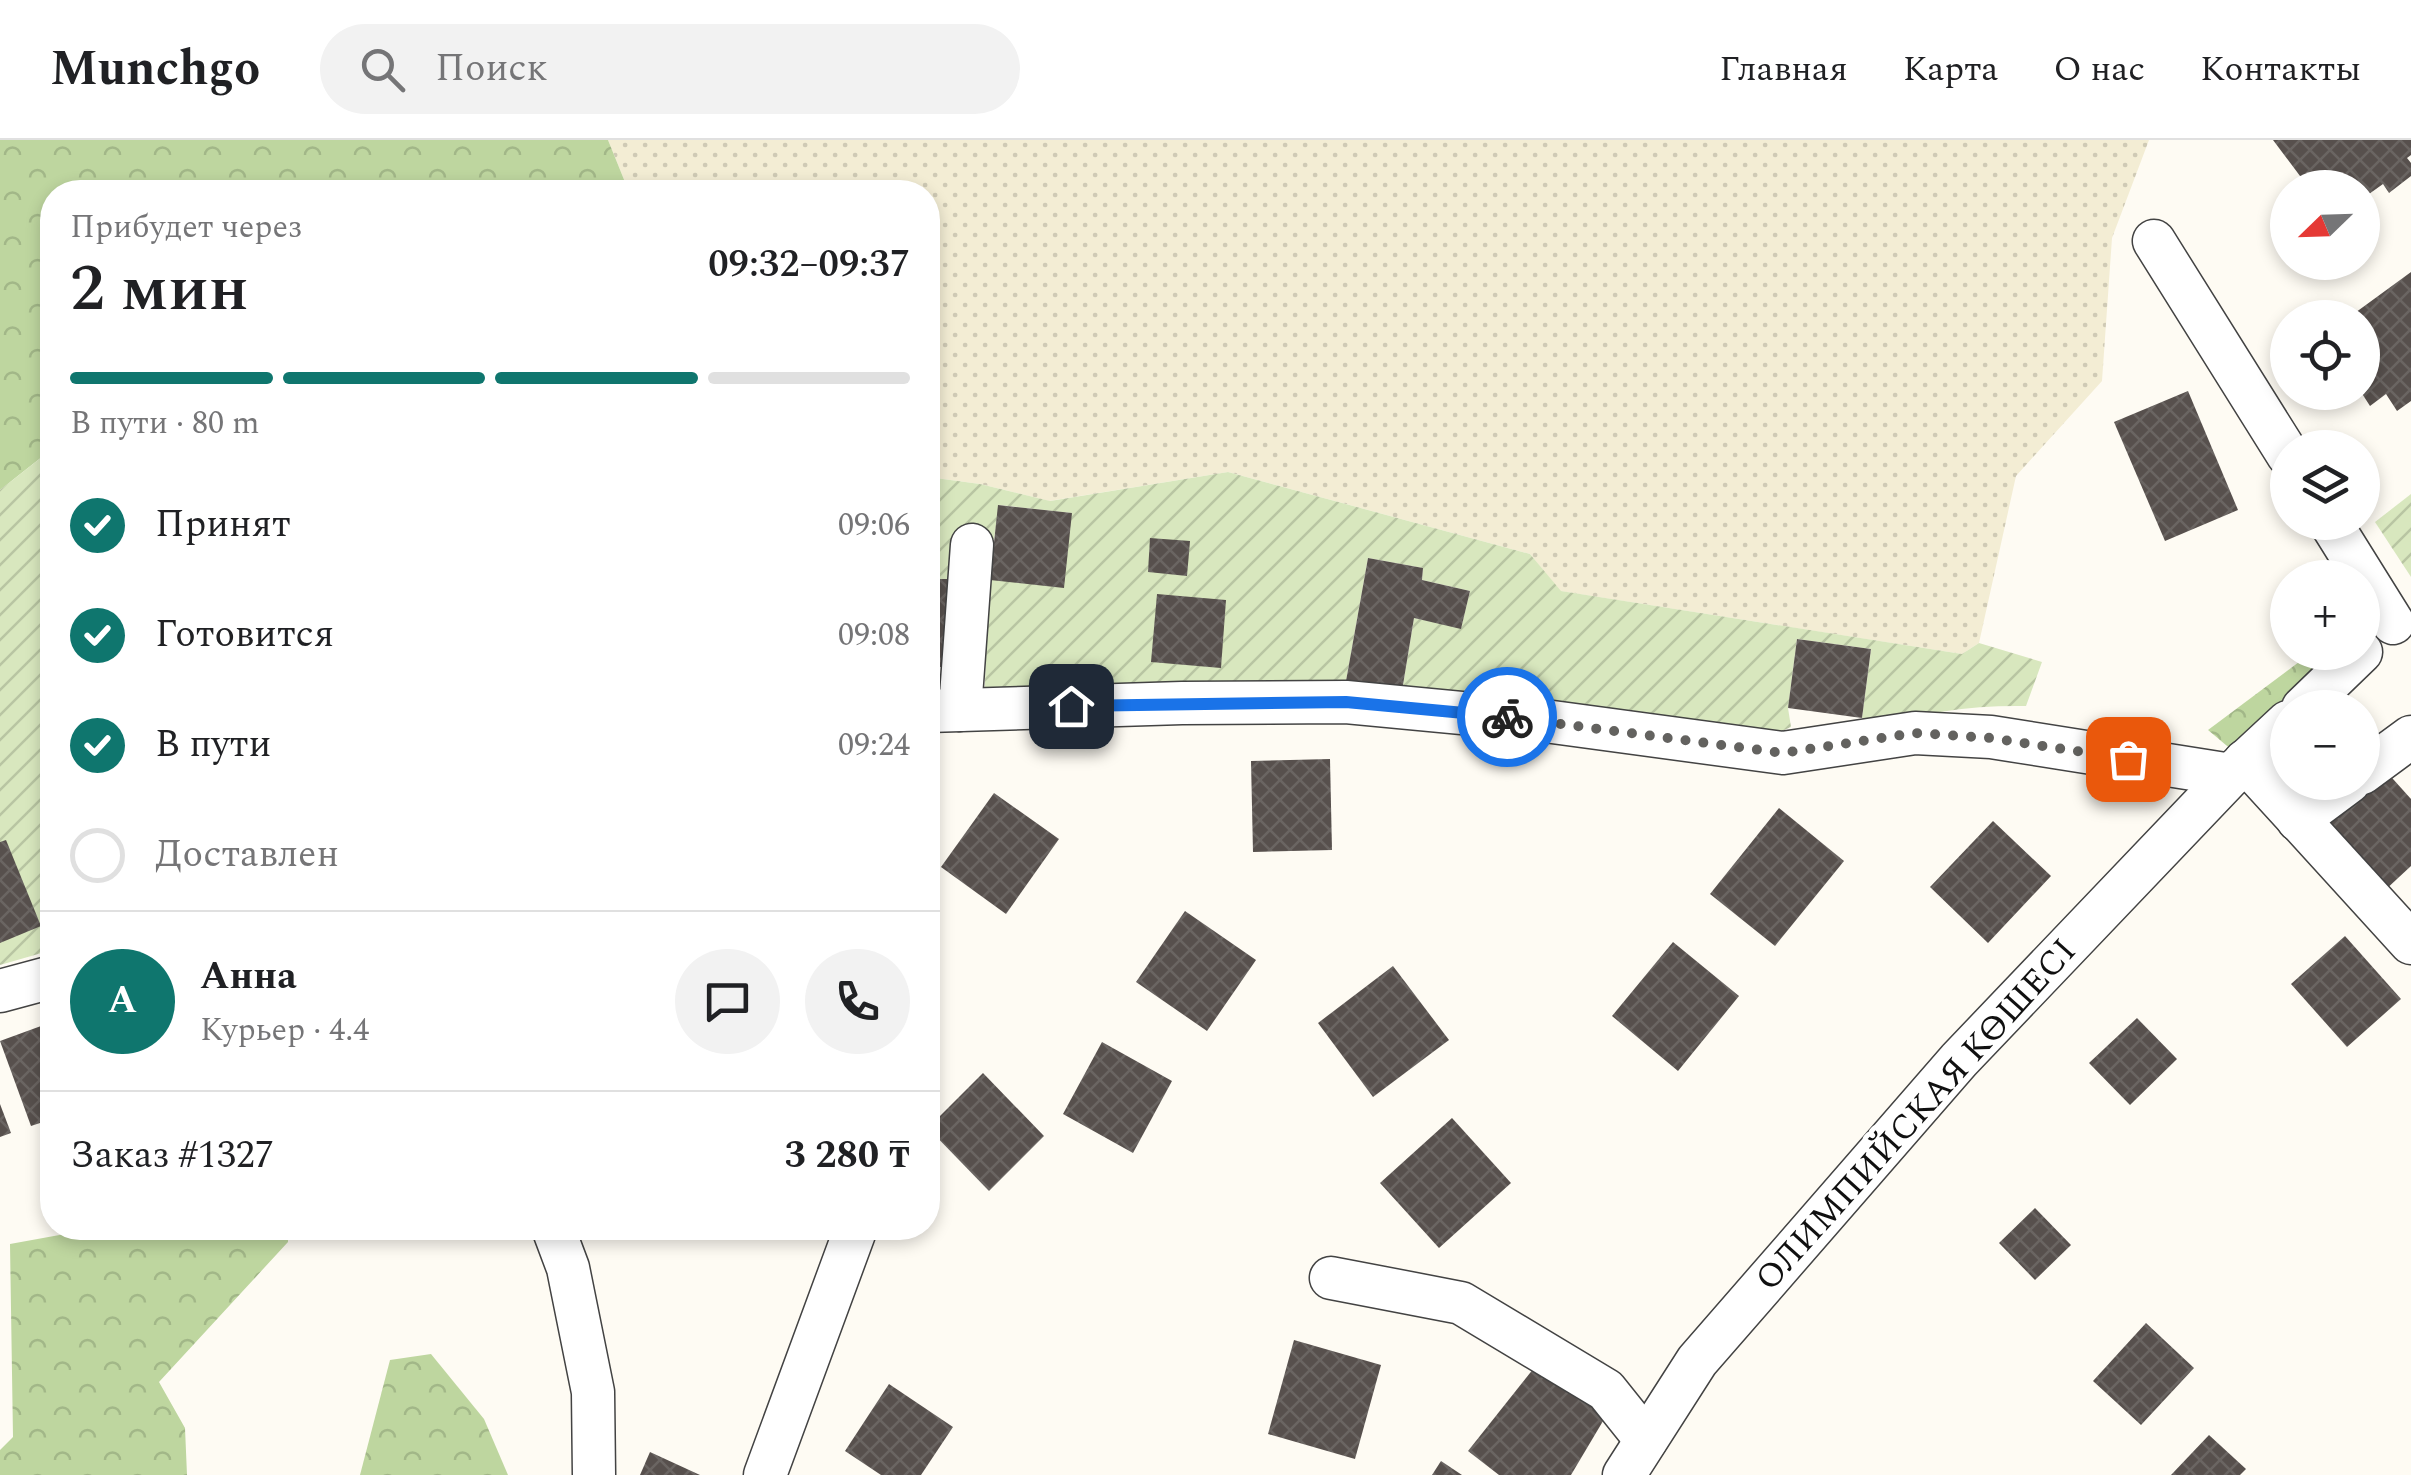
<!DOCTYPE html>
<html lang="ru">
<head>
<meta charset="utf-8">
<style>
  body { margin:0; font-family:Spectral,serif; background:#f2f2f2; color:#202124; height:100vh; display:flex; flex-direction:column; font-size:38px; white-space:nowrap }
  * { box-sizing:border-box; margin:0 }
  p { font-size:32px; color:#757577 }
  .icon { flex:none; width:55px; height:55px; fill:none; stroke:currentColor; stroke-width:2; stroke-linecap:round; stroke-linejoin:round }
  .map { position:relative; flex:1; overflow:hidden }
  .drawer { position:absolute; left:40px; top:40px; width:900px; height:1060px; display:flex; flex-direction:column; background:#fff; border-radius:40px; box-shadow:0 5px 15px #0003 }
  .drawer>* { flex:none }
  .needle { width:65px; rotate:247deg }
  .fabs { position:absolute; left:2270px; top:30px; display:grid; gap:20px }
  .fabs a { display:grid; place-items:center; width:110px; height:110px; border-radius:50%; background:#fff; box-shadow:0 5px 15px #0003; font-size:50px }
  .pin { position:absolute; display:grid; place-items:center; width:85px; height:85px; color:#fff; margin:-42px; border-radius:20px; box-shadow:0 5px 15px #0006 }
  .courier { position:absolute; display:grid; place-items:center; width:100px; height:100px; margin:-50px; border:8px solid #1a73e8; border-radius:50%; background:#fff; color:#222; box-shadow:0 2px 12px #0007 }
  .summary em { font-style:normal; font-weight:600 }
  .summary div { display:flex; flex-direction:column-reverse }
  .summary { display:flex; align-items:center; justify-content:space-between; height:170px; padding:0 30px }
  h1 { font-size:65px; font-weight:600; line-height:75px }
  .bar { display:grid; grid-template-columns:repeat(4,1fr); gap:15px 10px; align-content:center; height:120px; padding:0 30px }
  .bar i { height:12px; border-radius:8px; background:#e0e0e0 }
  .bar .selected { background:#0f766e }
  .bar p { grid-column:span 4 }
  .line { display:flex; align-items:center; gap:25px; padding:0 30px; border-top:2px solid #e0e0e0 }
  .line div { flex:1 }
  .round { display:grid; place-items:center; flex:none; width:105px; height:105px; border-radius:52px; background:#f2f2f2 }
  ol { padding:0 30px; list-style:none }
  li { display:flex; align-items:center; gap:30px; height:110px }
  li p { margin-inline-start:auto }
  li .icon { padding:10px; border-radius:50%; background:#0f766e; color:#fff; stroke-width:4 }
  li:last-child { color:#757577 }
  li i { width:55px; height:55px; border:5px solid #e0e0e0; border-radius:50% }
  header { display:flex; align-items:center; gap:60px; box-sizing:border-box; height:140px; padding:0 50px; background:#fff; border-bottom:2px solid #e0e0e0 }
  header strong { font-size:48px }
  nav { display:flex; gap:55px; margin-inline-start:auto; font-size:35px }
  .search { width:700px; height:90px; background:#f2f2f2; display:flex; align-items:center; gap:25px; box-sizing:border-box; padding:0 35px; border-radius:55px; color:#757577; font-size:38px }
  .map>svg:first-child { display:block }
  .farmland { fill:url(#farmland-dots) }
  .forest { fill:url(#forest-crowns) }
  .garden { fill:url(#garden-furrows) }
  .building { fill:url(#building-cross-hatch) }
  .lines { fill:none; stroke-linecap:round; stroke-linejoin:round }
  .minor-casing { stroke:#434343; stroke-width:45 }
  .minor { stroke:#fff; stroke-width:42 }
  .done { stroke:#63625f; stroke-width:10; stroke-dasharray:0 18 }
  .route { stroke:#1a73e8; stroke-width:12 }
  .labels { text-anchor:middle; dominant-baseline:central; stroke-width:10; stroke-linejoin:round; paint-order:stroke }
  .street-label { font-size:35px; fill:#101010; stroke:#fff }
</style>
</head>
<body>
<header>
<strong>Munchgo</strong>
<div class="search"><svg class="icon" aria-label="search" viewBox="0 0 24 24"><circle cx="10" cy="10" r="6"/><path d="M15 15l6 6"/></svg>Поиск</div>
<nav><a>Главная</a><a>Карта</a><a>О нас</a><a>Контакты</a></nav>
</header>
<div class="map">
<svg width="2411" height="1335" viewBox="0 0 2411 1335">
  <defs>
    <pattern id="farmland-dots" width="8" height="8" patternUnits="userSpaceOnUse" patternTransform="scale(2.5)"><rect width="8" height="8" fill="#f3edd4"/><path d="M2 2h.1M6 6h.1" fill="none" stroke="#cfcab5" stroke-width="1.8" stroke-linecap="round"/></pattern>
    <pattern id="forest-crowns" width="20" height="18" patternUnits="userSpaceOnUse" patternTransform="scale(2.5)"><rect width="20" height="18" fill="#bed69f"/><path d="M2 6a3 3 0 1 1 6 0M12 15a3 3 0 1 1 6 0" fill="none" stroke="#a2b788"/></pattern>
    <pattern id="garden-furrows" width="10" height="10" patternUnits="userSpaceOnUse" patternTransform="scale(2.5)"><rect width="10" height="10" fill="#d8e7be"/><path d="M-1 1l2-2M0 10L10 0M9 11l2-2" fill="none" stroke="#b8c5a2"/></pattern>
    <pattern id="building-cross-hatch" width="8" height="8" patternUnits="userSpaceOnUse" patternTransform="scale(2.5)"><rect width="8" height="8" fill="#57504d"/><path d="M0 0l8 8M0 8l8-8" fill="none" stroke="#6a6562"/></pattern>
  </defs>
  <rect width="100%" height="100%" fill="#fefbf3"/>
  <polygon class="farmland" points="608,0 2149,0 2112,98 2102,241 2016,336 1979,503 1962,514 1560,451 1530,414 1228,332 1049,361 980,344 928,337 928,52 629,52"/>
  <g class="forest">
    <polygon points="0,0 608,0 629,52 52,52 52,309 0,350"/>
    <polygon points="2311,513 2347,513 2245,621 2208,590"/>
    <polygon points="98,1088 288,1088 288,1102 159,1242 185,1288 187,1335 0,1335 0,1310 13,1297 10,1104"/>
    <polygon points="431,1214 484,1279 508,1335 360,1335 390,1220"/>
  </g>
  <g class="garden">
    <polygon points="52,309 52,810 0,825 0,350"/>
    <path d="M 1228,332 L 1530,414 L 1561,451 L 1962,514 L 1979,503 L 2042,522 L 2026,566 C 1974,565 1922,572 1872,588 L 1862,578 L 1871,509 L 1797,499 L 1788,568 L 1791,587 L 1759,601 L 1402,551 L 1414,478 L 1461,488 L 1470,451 L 1422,440 L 1423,428 L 1368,418 L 1346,541 L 984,561 L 990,440 L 1071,373 L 999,365 L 994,399 L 963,399 L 950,439 L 928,439 L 928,337 L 980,344 L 1050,361 Z"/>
    <polygon points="2411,354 2411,437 2375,382"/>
  </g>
  <g class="building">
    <polygon points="2273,0 2411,0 2411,15 2407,18 2411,23 2411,36 2389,53 2383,44 2362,59 2362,48 2309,48"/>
    <polygon points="2411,132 2411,261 2397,271 2386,254 2370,266 2361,252 2362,178 2348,178"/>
    <polygon points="2188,251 2238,370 2165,401 2114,282"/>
    <polygon points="998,365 1072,373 1064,448 990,440"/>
    <polygon points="1150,398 1190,401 1187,436 1148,432"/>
    <polygon points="1368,418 1423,428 1422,440 1470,451 1461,489 1414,478 1402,551 1346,541"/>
    <polygon points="928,439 950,439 951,527 928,527"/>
    <polygon points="1157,454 1226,460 1221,528 1151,522"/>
    <polygon points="1797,499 1871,509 1862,578 1788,568"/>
    <polygon points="1330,619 1332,710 1253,712 1251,621"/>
    <polygon points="2384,629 2411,659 2411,726 2383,752 2323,684"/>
    <polygon points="994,653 1059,699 1006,774 941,727"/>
    <polygon points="1779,668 1844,721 1775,806 1710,754"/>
    <polygon points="1993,681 2051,736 1988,803 1930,747"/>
    <polygon points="6,700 41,786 0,803 0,702"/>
    <polygon points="1185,771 1256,820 1207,891 1136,842"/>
    <polygon points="2345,796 2401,859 2347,907 2291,844"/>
    <polygon points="1673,802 1739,856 1678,931 1612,876"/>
    <polygon points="1393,826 1449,900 1373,957 1318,883"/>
    <polygon points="2137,878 2177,919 2130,965 2089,923"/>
    <polygon points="52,882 52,979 31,986 0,901"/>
    <polygon points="1102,902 1172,941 1133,1013 1063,974"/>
    <polygon points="983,933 1044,996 989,1051 928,988"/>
    <polygon points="0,964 11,993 0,997"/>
    <polygon points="1452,978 1511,1043 1439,1108 1380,1043"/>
    <polygon points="2035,1068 2071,1105 2035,1140 1999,1103"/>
    <polygon points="2146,1183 2194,1228 2141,1285 2093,1241"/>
    <polygon points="1294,1200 1381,1225 1355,1319 1268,1294"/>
    <polygon points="1538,1223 1606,1276 1571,1335 1499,1335 1468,1311"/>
    <polygon points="889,1244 953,1287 921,1335 881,1335 845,1311"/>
    <polygon points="2209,1295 2246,1329 2240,1335 2171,1335"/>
    <polygon points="650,1312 700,1335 640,1335"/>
    <polygon points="1441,1321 1462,1335 1432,1335"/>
  </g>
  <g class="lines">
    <defs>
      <g id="minor">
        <polyline points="2154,101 2288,315"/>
        <polyline points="2330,382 2393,483"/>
        <polyline points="2303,568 2361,512"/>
        <polyline points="960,570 972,405"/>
        <polyline points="928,571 1182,563 1346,562 1545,581 1783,613 1915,593 1991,597 2231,635"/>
        <polyline points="2245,621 2411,803"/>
        <polyline points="2362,633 2411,597"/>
        <polyline points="2298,680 2349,642"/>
        <polyline points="0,851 52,837"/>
        <polyline points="553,1088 568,1128 593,1252 594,1335"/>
        <polyline points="1331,1138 1461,1163 1606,1250 1646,1300"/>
        <polyline points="765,1335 856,1088"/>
        <polyline points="1624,1335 1697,1221 1959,920 2231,635 2288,582"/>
      </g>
    </defs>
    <use href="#minor" class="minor-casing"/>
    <use href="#minor" class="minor"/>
  </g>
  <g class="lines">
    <polyline class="done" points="1507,577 1783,613 1915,593 1991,598 2128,619"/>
    <polyline class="route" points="1071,566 1346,562 1507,577"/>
  </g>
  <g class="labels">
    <g class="street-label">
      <text transform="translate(1916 975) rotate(-48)">ОЛИМПИЙСКАЯ КӨШЕСІ</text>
    </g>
  </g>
</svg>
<div class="fabs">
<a><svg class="needle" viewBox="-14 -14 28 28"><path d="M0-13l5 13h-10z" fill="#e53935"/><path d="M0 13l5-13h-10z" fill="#757577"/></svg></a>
<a><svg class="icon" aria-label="locate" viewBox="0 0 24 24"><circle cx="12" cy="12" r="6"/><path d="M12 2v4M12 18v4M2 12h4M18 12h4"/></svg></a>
<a><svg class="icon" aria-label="layers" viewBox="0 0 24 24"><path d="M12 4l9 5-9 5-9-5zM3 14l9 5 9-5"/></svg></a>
<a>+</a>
<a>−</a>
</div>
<div class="pin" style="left:2128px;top:619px;background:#ea580c"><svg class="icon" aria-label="bag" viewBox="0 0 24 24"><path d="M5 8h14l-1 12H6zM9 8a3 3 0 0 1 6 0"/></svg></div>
<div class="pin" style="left:1071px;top:566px;background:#1f2937"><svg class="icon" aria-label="home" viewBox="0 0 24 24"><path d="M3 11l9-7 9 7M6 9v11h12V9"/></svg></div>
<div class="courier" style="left:1507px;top:577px"><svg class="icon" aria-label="bike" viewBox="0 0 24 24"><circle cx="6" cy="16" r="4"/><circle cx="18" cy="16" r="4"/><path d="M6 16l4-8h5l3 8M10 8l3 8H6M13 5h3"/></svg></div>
<section class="drawer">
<div class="summary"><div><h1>2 мин</h1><p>Прибудет через</p></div><em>09:32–09:37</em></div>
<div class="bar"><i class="selected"></i><i class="selected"></i><i class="selected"></i><i></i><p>В пути · 80 m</p></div>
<ol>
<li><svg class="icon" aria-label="check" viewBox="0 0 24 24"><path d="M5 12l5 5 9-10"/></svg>Принят<p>09:06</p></li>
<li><svg class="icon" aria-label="check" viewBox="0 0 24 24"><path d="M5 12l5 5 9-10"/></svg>Готовится<p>09:08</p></li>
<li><svg class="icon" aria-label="check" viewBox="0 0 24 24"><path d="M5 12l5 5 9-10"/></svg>В пути<p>09:24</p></li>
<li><i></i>Доставлен</li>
</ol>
<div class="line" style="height:180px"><b class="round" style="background:#0f766e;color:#fff">А</b><div><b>Анна</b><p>Курьер · 4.4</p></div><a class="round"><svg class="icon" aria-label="chat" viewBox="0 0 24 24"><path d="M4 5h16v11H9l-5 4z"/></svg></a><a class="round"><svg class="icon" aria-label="phone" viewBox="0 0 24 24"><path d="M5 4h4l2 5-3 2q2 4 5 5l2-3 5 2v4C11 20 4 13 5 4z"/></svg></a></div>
<div class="line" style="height:130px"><div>Заказ #1327</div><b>3 280 ₸</b></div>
</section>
</div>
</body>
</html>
